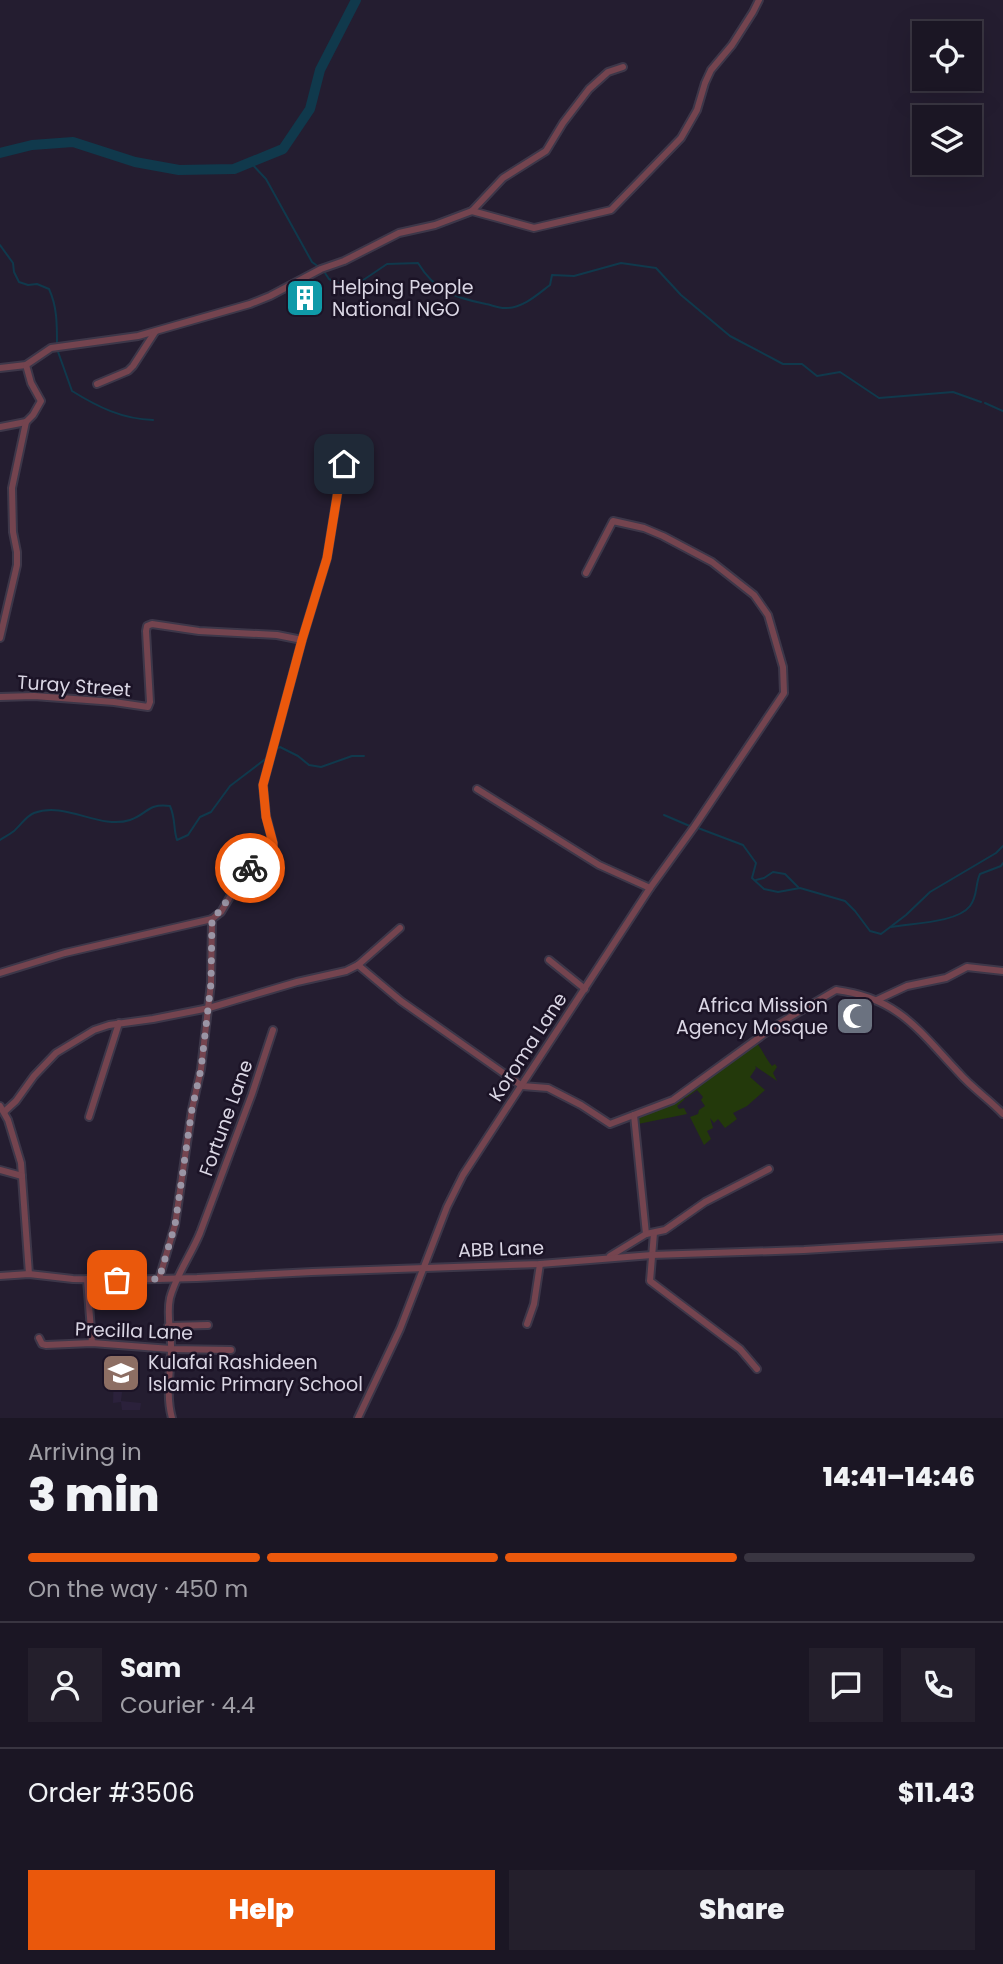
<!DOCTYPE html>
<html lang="en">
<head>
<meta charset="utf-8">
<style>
  body { margin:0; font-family:Poppins,sans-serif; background:#241f2c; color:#f1f3f6; height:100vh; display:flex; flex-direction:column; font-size:26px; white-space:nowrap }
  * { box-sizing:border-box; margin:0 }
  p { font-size:23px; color:#a09fa6 }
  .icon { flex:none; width:38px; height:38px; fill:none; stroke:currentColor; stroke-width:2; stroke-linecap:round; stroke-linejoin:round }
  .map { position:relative; height:1418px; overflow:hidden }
  .sheet { display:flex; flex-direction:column; background:#1b1624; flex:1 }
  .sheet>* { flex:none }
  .buttons { position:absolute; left:912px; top:21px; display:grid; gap:14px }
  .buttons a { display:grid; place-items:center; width:70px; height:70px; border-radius:0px; background:#1b1624; box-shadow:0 7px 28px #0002,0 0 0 2px #393541; font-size:35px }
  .pin { position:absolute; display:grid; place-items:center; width:60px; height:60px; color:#fff; margin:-30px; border-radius:14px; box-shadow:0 4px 10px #0006 }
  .courier { position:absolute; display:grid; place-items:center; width:70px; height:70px; margin:-35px; border:5px solid #ea580c; border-radius:50%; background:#fff; color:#222; box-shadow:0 2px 9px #0007 }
  .headline em { font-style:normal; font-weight:800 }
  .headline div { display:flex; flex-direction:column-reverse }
  .headline { display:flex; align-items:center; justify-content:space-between; height:119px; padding:0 28px }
  h1 { font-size:46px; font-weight:800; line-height:52px }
  .bar { display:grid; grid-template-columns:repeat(4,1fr); gap:10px 7px; align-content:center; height:84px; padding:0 28px }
  .bar i { height:9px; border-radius:5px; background:#393541 }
  .bar .active { background:#ea580c }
  .bar p { grid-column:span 4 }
  .line { display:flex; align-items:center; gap:18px; padding:0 28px; border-top:2px solid #393541 }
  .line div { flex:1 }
  .round { display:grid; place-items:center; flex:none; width:74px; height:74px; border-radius:0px; background:#241f2c }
  .primary-button { display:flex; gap:14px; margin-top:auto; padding:14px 28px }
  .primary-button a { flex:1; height:80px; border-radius:0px; background:#ea580c; color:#fff; font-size:28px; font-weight:800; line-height:80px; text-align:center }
  .primary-button a+a { background:#241f2c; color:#f1f3f6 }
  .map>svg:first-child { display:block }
  .built { fill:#2b213b }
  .green { fill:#23390b }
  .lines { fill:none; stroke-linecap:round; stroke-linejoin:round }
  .stream { stroke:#10394c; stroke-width:2 }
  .river { stroke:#10394c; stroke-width:10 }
  .minor-casing { stroke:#3d3749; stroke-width:10 }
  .minor { stroke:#74444f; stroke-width:6 }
  .done { stroke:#9a95a5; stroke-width:7; stroke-dasharray:0 12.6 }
  .route { stroke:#ea580c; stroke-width:9 }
  .labels { text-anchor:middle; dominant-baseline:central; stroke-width:5; stroke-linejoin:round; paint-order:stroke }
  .poi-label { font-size:19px; fill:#dad6e4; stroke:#1b1326; text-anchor:start }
  .street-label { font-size:19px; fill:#dad6e4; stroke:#1b1326 }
</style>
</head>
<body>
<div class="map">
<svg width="1003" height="1418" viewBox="0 0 1003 1418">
  <rect width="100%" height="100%" fill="#241d30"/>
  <polygon class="built" points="140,1366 139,1377 134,1375 134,1372 128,1372 127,1384 123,1384 121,1401 141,1403 140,1410 122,1410 121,1402 113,1403 114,1367"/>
  <g class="green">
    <path d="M 756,1042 C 762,1049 766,1059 772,1066 L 775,1064 L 777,1067 L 773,1073 L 777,1081 L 755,1066 L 756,1068 L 750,1077 L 765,1090 L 747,1106 L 733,1113 L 737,1119 L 725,1128 L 718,1119 L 714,1123 L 710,1118 L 713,1128 L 707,1131 L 711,1139 L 704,1145 L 690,1117 L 698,1114 L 699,1110 L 705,1106 L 701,1100 L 703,1097 L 697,1090 L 686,1098 L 683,1095 Z"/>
    <polygon points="682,1096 685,1099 677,1106 679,1109 684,1108 687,1114 638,1124 636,1116 650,1113 649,1111"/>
  </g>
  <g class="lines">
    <g class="stream">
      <path d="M 250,162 L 266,179 L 312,262 L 323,270 L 329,279 L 350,289 L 387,264 L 418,263 C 435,291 455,298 486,304 C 492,305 500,309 507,308 C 523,308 538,294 550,285 L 552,275 L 574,276 L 621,263 L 656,268 L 681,295 L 730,336 L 783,364 L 802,364 L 817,376 L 840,372 L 879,398 L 953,392 L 981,402"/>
      <path d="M 0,245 L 13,263 L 14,272 L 19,282 L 28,285 L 37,284 L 49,289 C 57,306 57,324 57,343"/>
      <path d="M 57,349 L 72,391 C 98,407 122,419 153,420"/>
      <polyline points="985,403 1003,411"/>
      <polyline points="275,750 280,747 298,756 309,765 321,767 352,756 364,756"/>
      <polyline points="664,815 692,827"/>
      <polyline points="698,828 743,845 756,863 752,878 764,889 778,892 800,888 845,901 855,911 870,931 881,934 906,915 930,892 996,853 1003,846"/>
      <path d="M 0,840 C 4,837 9,835 14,831 C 20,826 26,816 34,813 C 66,801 99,830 130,820 C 148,814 147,803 170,806 C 176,820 173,828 177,840 L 188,835 L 200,817 L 211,812 L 230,786 L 268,757"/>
      <polyline points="756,880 764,878 773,872 785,874 798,887"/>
      <path d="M 891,927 C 912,923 957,923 970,906 C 978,896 975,884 980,874 L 1001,866 L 1003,863"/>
    </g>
    <polyline class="river" points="0,153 32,145 73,142 135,162 179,170 234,169 283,149 310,109 320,70 356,0"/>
    <defs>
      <g id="minor">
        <polyline points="472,211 503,178 546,151 563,123 589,89 608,72 623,67"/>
        <polyline points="0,368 26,365 51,348 138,336 250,304 270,296 321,269 344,261 399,233 435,225 472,211 534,228 611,210 681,138 697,110 705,83 711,70 732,45 753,12 759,0"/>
        <polyline points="97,384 128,371 133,366 155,332"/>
        <polyline points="0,427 26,422"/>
        <polyline points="0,638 17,565 17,552 13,532 12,488 26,422 33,415 41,401 31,383 26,365"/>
        <polyline points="0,697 34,696 114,702 148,707 150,702 146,631 147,626 152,624 199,631 277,635 302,640"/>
        <polyline points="477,789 599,865 650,888"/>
        <polyline points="212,919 221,912 243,875 273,847 273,843 266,816 263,785 302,640 327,558 340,478 353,445"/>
        <polyline points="549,960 585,989"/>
        <path d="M 358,965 L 401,1001 L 522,1086 L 548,1088 L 581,1105 L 610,1124 L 673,1100 L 775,1026 L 836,990 C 899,998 919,1031 959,1073 C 972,1088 989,1099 1003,1114"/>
        <polyline points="0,973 65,953 212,919"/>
        <polyline points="877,1000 907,986 946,978 967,967 1003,971"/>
        <polyline points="0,1106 8,1120 21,1163 29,1274"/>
        <polyline points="4,1112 16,1101 34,1076 56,1053 94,1030 109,1025 153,1019 209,1008 297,982 346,971 358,965 400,928"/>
        <polyline points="634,1115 646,1234"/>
        <polyline points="89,1117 119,1023"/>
        <polyline points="0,1170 22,1176"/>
        <polyline points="654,1233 650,1281 740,1349 757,1369"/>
        <polyline points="610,1256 646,1234 665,1230 705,1202 769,1169"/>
        <polyline points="0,1276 29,1274 73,1279 117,1280 197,1278 312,1272 540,1264 652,1255 804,1250 1003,1238"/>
        <polyline points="87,1279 92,1343"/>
        <polyline points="159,1279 175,1225 192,1109 201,1069 211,983 212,919"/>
        <polyline points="527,1324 534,1304 540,1264"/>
        <polyline points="168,1326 208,1325"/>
        <polyline points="39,1338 42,1344 46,1345 92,1343 171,1349 231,1350"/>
        <path d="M 172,1418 C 166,1397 170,1374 171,1352 C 172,1334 166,1317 170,1298 C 176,1275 191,1255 200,1233 L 252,1094 L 273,1030"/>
        <polyline points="358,1418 400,1329 447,1207 463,1175 650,888 694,827 784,693 783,667 768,615 754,595 712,562 663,536 644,528 613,521 586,573"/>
      </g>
    </defs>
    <use href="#minor" class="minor-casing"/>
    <use href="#minor" class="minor"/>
  </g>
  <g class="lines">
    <path class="done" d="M 117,1280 L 159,1279 L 175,1225 L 192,1109 L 201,1069 L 211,983 L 212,919 C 228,905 234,883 250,868"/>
    <polyline class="route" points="250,868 273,847 273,843 266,817 263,785 302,640 327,558 340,478 344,464"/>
  </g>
  <defs>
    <symbol id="building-square" viewBox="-11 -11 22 22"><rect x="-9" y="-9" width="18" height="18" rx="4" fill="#0f9aa8" stroke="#1b1326"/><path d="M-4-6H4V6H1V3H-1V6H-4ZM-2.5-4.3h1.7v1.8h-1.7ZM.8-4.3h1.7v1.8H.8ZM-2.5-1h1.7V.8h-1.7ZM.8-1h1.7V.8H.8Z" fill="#fff"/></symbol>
    <symbol id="mosque-square" viewBox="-11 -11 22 22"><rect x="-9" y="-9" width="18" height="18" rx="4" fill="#6b7280" stroke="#1b1326"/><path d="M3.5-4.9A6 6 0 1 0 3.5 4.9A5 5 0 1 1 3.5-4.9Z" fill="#fff"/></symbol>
    <symbol id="school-square" viewBox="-11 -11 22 22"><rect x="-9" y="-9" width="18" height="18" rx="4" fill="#8d6e63" stroke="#1b1326"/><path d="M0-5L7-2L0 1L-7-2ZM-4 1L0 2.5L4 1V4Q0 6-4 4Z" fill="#fff"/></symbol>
  </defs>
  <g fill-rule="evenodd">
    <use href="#building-square" x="283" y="276" width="44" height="44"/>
    <use href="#mosque-square" x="833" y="994" width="44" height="44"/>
    <use href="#school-square" x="99" y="1351" width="44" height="44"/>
  </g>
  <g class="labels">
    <g class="poi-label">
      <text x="332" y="287">Helping People<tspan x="332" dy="22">National NGO</tspan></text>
      <text x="828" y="1005" text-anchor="end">Africa Mission<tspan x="828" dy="22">Agency Mosque</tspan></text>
      <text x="148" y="1362">Kulafai Rashideen<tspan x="148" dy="22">Islamic Primary School</tspan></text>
    </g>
    <g class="street-label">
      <text transform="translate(74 686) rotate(4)">Turay Street</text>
      <text transform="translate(528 1047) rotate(-57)">Koroma Lane</text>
      <text transform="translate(226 1118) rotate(-70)">Fortune Lane</text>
      <text transform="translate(501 1249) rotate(-2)">ABB Lane</text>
      <text transform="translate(134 1331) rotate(2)">Precilla Lane</text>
    </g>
  </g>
</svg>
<div class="buttons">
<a><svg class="icon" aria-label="locate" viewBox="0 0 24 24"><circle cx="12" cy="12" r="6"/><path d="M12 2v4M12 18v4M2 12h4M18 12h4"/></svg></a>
<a><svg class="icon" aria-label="layers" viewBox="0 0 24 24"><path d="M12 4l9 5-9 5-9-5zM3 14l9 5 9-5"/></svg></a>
</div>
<div class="pin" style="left:117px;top:1280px;background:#ea580c"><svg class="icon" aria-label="bag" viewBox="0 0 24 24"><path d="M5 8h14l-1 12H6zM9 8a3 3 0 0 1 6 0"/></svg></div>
<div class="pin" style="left:344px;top:464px;background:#1f2937"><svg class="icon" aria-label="home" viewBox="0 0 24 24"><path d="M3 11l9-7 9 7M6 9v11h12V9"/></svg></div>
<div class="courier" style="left:250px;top:868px"><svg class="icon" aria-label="bike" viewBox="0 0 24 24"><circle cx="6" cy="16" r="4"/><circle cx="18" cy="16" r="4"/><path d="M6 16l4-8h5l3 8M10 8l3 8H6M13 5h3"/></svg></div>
</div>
<section class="sheet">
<div class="headline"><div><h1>3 min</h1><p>Arriving in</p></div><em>14:41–14:46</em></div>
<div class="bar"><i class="active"></i><i class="active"></i><i class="active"></i><i></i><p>On the way · 450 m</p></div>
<div class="line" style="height:126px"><a class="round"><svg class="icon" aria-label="person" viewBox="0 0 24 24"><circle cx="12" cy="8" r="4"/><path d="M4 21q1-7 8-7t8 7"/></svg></a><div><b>Sam</b><p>Courier · 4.4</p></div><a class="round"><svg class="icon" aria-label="chat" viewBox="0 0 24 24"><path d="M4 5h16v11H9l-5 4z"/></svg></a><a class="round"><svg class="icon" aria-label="phone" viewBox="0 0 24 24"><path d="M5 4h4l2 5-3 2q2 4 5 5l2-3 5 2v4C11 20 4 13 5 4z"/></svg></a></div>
<div class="line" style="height:91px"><div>Order #3506</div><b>$11.43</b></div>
<div class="primary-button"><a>Help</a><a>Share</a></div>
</section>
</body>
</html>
